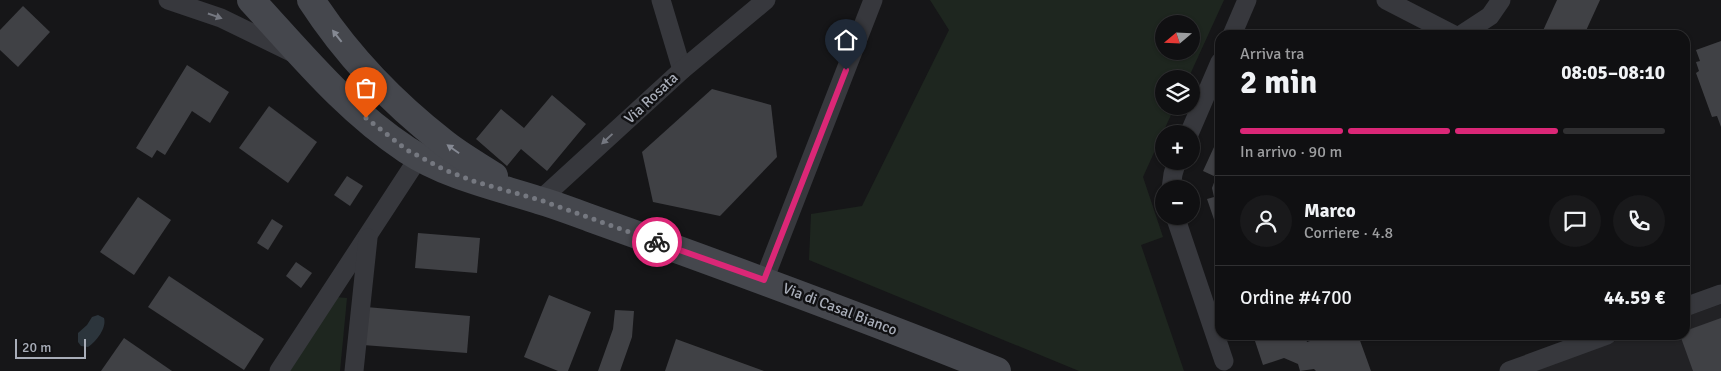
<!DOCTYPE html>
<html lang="it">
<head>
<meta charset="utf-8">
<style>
  body { margin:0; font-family:Signika,sans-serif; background:#19191b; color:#f1f3f6; height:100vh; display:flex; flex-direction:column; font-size:19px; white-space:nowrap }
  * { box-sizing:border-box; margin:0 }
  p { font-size:16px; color:#9c9d9f }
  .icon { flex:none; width:28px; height:28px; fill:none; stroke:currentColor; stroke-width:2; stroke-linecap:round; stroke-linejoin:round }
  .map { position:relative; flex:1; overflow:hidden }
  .drawer { position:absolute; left:1215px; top:30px; width:475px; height:310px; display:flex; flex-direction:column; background:#101012; border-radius:15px; box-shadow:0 1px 4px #0004,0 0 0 1px #303032 }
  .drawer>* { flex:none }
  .needle { width:32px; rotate:251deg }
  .tools { position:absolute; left:1155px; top:15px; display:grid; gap:10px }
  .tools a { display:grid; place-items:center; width:45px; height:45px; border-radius:50%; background:#101012; box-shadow:0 1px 4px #0004,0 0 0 1px #303032; font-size:25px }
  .scale { position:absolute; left:15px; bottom:12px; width:71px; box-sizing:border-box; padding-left:5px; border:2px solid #a8adb8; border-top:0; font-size:14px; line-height:18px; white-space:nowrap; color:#a8adb8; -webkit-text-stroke:4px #111113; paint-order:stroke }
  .pin { position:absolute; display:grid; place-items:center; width:42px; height:42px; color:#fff; margin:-51px -21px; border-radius:50% 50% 50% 0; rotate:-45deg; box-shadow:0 0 5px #0007 }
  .pin .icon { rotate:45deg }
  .courier { position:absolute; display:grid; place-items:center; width:50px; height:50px; margin:-25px; border:4px solid #db2777; border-radius:50%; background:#fff; color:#222; box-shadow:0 1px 6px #0007 }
  .headline em { font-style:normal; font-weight:800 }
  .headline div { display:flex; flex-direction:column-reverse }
  .headline { display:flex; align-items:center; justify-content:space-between; height:85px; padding:0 25px }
  h1 { font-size:32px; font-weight:800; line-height:38px }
  .bar { display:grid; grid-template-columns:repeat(4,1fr); gap:8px 5px; align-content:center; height:60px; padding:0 25px }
  .bar i { height:6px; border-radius:4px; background:#303032 }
  .bar .active { background:#db2777 }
  .bar p { grid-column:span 4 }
  .line { display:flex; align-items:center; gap:12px; padding:0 25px; border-top:1px solid #303032 }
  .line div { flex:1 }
  .round { display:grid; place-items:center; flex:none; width:52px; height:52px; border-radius:26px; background:#19191b }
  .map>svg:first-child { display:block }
  .built { fill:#222225 }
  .green { fill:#1e261f; fill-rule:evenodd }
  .water { fill:#2c353c }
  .building { fill:#404145 }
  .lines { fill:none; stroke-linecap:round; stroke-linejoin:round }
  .minor { stroke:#37383d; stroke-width:19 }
  .secondary { stroke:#45474d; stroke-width:28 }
  .oneway { fill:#757881 }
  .oneway2 { fill:#858993 }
  .done { stroke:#757880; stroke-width:5; stroke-dasharray:0 9 }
  .route { stroke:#db2777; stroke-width:6 }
  .labels { text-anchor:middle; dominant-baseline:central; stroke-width:5; stroke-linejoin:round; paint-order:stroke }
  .street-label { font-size:15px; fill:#a8adb8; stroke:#111113 }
</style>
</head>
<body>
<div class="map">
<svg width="1721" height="371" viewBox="0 0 1721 371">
  <rect width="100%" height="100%" fill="#161618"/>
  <polygon class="built" points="1721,304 1721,371 1528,371 1632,335 1685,335 1685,317"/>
  <g class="green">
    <path d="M 930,0 L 1224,0 L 1188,79 L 1164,79 L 1164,106 L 1175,106 L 1143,177 L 1163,237 L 1141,245 L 1184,371 L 1079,371 L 809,260 L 811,214 L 862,206 L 949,30 ZM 1164,24 L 1191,24 L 1191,51 L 1164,51 Z"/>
    <polygon points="335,297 347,298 340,371 285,371"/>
  </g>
  <path class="water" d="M 98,315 L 104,318 C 107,328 96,342 88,347 L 81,346 L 78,342 L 78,333 L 87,325 L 92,317 Z"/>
  <g class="building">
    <polygon points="1557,0 1600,0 1584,35 1541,35"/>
    <polygon points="23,6 50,32 18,67 0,50 0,30"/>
    <polygon points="1721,41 1721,127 1717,116 1712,117 1696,73 1699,71 1696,62 1700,61 1696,50"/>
    <polygon points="187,65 229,92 210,123 192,111 165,155 157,150 152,158 136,148"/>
    <polygon points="712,89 771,105 777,157 720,216 653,202 642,152"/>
    <polygon points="552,95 586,124 547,171 521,149 507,166 476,139 501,109 524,128"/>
    <polygon points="269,106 317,142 288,183 239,148"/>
    <polygon points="1220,134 1220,237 1207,199 1214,197 1212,188 1216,177 1203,171"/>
    <polygon points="347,176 363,186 350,206 334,195"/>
    <polygon points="138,197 171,220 134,275 100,252"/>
    <polygon points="272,219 283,226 268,250 257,243"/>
    <polygon points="418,233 480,238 477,273 415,268"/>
    <polygon points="296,262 312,273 301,288 286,276"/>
    <polygon points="169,276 264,339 244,370 148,307"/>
    <polygon points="549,295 591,312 568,371 558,371 524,357"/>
    <polygon points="366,307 470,316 467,353 363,345"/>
    <polygon points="615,310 634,311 632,337 620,371 598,371 613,329"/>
    <polygon points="1721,318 1721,371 1693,371 1680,335 1685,335 1685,331"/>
    <polygon points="1253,335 1305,335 1307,342 1327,335 1358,335 1371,371 1316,371 1314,369 1300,371 1298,364 1284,358 1263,365"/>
    <polygon points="124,338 172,371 101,371"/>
    <polygon points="676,339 764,371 665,371"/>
  </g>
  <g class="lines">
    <g class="minor">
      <polyline points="168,0 221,18 291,52"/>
      <polyline points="661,0 682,70"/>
      <polyline points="1386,0 1454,35"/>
      <polyline points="1232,35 1247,0"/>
      <polyline points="1461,35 1490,16 1501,0"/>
      <polyline points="1189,134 1220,62"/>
      <polyline points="1171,189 1173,174 1177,161"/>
      <polyline points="540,200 682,70 766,0"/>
      <polyline points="1175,216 1224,361"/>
      <polyline points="764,280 873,0"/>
      <polyline points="1685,307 1721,294"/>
      <polyline points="279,371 419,157"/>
      <polyline points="354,371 368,238"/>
      <polyline points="1509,371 1607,335"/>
    </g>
    <g class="secondary">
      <path d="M 251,0 C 300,53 346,110 407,150 C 447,176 494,186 538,200 C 556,205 573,212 590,218 C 727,267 863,317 997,371"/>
      <path d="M 311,0 C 346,54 393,103 443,142 C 459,155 477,165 494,176"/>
    </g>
  </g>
  <defs><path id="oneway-solid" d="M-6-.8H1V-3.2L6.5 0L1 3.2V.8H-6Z" transform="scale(1.25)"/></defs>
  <g class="oneway">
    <use href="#oneway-solid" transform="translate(215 16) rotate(19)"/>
    <use href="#oneway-solid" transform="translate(607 139) rotate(137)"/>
  </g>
  <g class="oneway2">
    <use href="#oneway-solid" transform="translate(337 36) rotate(-128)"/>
    <use href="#oneway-solid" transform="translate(453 149) rotate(-145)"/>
  </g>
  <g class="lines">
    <polyline class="done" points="366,118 407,150 445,170 476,182 540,200 657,242"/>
    <polyline class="route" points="657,242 764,280 846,70"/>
  </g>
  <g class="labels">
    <g class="street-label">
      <text transform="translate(651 98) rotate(-43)">Via Rosata</text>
      <text transform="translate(840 309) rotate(21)">Via di Casal Bianco</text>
    </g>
  </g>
</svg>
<div class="tools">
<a><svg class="needle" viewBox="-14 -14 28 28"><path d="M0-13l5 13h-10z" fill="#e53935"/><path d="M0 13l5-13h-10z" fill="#9c9d9f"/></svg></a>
<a><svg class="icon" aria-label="layers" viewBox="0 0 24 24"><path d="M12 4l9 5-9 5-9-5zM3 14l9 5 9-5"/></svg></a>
<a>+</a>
<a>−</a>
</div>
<div class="scale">20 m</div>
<div class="pin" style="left:366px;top:118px;background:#ea580c"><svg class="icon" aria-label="bag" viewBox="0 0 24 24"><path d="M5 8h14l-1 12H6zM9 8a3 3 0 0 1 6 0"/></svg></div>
<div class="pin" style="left:846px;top:70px;background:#1f2937"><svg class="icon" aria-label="home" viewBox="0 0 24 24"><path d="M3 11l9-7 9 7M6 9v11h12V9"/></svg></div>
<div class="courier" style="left:657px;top:242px"><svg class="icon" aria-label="bike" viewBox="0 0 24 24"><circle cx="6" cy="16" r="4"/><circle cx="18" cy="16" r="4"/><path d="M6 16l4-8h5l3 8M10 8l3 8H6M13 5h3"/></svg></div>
<section class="drawer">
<div class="headline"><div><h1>2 min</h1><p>Arriva tra</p></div><em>08:05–08:10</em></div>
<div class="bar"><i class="active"></i><i class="active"></i><i class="active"></i><i></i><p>In arrivo · 90 m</p></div>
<div class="line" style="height:90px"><a class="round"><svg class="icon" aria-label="person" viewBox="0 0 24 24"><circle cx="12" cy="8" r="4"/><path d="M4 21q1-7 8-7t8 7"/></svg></a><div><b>Marco</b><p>Corriere · 4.8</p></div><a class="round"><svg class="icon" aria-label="chat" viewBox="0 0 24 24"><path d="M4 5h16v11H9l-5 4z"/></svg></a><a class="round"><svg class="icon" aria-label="phone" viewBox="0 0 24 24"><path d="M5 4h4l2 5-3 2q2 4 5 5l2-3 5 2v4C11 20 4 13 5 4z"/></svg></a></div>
<div class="line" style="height:65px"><div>Ordine #4700</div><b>44.59 €</b></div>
</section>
</div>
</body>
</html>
